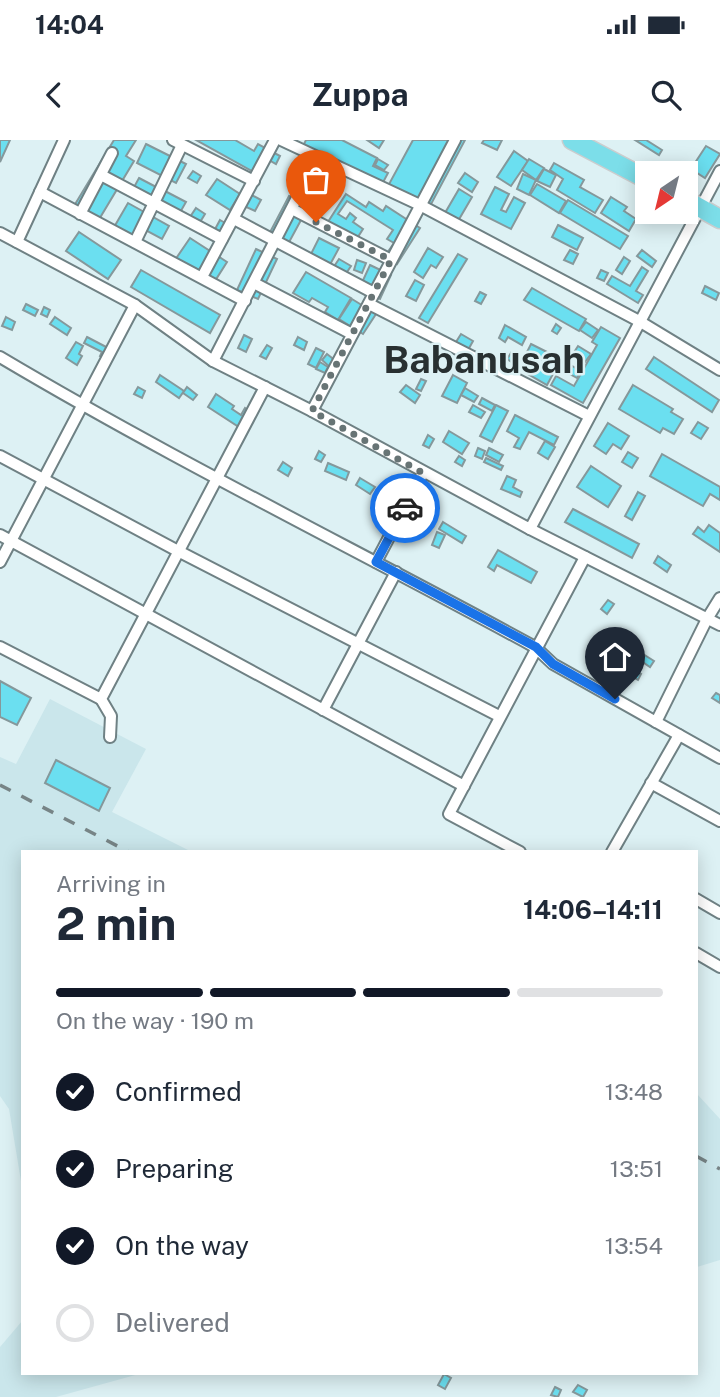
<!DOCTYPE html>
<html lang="en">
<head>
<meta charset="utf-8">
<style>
  body { margin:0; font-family:"Public Sans",sans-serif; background:#f2f2f3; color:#1f2937; height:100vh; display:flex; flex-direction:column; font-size:26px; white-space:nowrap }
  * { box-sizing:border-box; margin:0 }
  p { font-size:23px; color:#747a83 }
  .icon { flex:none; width:38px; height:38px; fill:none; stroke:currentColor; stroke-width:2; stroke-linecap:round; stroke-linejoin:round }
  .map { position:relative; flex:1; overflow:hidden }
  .details { position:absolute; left:21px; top:710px; width:677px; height:525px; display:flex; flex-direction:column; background:#fff; border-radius:0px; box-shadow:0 4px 18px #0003 }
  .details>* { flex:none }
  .needle { width:46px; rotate:215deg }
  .fabs { position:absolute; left:635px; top:21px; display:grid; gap:14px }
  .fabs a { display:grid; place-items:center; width:63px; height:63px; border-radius:0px; background:#fff; box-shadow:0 4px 18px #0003; font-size:35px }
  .pin { position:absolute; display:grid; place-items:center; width:60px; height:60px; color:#fff; margin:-72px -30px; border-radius:50% 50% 50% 0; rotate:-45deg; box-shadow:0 0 7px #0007 }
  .pin .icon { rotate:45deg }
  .courier { position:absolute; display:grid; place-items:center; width:70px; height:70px; margin:-35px; border:5px solid #1a73e8; border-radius:50%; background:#fff; color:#222; box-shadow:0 2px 9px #0007 }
  .head em { font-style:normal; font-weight:700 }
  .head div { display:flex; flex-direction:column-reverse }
  .head { display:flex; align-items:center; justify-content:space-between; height:119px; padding:0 35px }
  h1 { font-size:46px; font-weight:700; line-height:52px }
  .bar { display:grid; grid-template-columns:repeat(4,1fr); gap:10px 7px; align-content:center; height:84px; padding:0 35px }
  .bar i { height:9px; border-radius:5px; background:#e0e1e3 }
  .bar .on { background:#111827 }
  .bar p { grid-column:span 4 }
  ol { padding:0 35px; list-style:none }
  li { display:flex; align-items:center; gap:21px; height:77px }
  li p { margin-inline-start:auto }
  li .icon { padding:7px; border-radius:50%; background:#111827; color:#fff; stroke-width:4 }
  li:last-child { color:#747a83 }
  li i { width:38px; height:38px; border:4px solid #e0e1e3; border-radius:50% }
  .status { display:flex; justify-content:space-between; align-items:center; height:49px; padding:0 35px; background:#fff; direction:ltr }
  .status svg { height:19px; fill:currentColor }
  header { display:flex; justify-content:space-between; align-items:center; height:91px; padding:0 35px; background:#fff; font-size:32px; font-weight:700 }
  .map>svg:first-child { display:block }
  .built { fill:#cae6eb }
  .building { fill:#6bdff0; stroke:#85989b; stroke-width:2 }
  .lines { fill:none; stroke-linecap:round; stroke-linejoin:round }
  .minor-casing { stroke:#6f8184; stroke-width:14 }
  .primary-casing { stroke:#cbcdce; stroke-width:21 }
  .minor { stroke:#fff; stroke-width:10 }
  .primary { stroke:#7cdee9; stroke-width:18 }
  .rail { stroke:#778486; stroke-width:3.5; stroke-dasharray:12 12; stroke-linecap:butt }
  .done { stroke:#677475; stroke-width:7; stroke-dasharray:0 12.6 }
  .route { stroke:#1a73e8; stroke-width:9 }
  .labels { text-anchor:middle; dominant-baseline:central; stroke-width:5; stroke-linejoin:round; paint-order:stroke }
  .town-label { font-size:38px; font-weight:bold; fill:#283031; stroke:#ddf1f4 }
</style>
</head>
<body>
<div class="status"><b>14:04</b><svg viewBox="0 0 49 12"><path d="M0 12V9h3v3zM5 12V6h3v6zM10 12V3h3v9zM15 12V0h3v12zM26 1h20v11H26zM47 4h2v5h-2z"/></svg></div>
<header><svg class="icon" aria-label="back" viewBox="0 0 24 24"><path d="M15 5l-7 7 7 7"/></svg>Zuppa<svg class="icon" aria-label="search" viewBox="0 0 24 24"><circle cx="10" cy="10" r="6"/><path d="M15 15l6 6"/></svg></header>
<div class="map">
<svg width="720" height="1257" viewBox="0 0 720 1257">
  <rect width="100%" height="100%" fill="#ddf1f4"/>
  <g class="built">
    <polygon points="50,559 146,609 112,672 192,712 23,712 23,1053 9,969 0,956 0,617 16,624"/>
    <polygon points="697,954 720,979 720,1120 697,1127"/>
    <polygon points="23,1180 23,1234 139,1234 56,1257 0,1257 0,1207"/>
  </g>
  <g class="building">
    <polygon points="0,0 10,0 0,22"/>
    <polygon points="114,0 136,0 126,16 134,21 98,81 74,66"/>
    <polygon points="196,0 235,0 254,11 258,4 280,16 276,24 267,19 259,35"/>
    <polygon points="306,0 342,0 377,18 373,26 388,33 379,50 302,8"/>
    <polygon points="367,0 384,0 379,8"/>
    <polygon points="413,0 465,0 429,68 388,46"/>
    <polygon points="484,0 502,0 497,10 482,3"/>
    <polygon points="635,0 646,0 662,10 659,15"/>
    <polygon points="146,4 186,24 176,43 137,23"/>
    <polygon points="706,6 720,14 705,38 691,29"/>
    <polygon points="514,11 528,21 511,46 497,37"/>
    <polygon points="378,19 388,25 384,30 375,25"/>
    <polygon points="529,19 544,28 536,40 522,30"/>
    <polygon points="554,23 584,40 580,47 603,60 595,73 557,50 563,39 550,30"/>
    <polygon points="544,29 556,35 550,47 537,41"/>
    <polygon points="193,31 201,36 197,43 188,38"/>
    <polygon points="302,31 326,47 316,62 292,46"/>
    <polygon points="465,33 478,42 472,52 458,43"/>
    <polygon points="523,34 536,40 529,55 517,49"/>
    <polygon points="139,38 160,49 154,60 133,49"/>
    <polygon points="217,39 240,54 230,70 206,55"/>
    <polygon points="537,44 566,61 559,73 530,55"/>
    <polygon points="495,47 509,54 501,70 506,72 514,57 525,63 511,89 481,74"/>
    <polygon points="459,49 472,57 458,81 445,73"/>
    <polygon points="163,50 186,62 178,76 156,64"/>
    <polygon points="250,54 261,60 255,71 244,66"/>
    <polygon points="346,54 366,67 369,62 383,71 386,66 420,88 397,124 385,116 394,103 387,99 393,90 347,61 338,74 346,79 350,73 356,78 353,82 363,89 354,103 326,85"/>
    <polygon points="289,56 305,64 298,78 301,80 287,106 268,96"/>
    <polygon points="611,57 627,67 624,71 636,79 629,91 601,73"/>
    <polygon points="568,60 628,96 620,109 560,73"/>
    <polygon points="128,63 169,86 162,99 140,87 132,100 113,89"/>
    <polygon points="196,68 205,74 197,87 188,80"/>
    <polygon points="220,80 234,88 226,101 213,93"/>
    <polygon points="558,85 583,98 577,110 552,97"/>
    <polygon points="79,92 121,120 108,139 66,111"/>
    <polygon points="190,98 227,122 213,144 175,120"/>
    <polygon points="319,98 339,108 326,132 307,122"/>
    <polygon points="428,108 443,117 436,128 431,125 423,138 414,132"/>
    <polygon points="256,109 277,119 258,159 237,150"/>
    <polygon points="570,110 578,114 573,124 564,120"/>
    <polygon points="642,110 656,121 652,127 637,116"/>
    <polygon points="458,114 467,119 428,183 419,178"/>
    <polygon points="624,117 630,121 622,134 616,130"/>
    <polygon points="339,119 351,126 343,138 331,131"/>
    <polygon points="357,120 366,123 362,133 354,130"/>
    <polygon points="370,125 391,135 380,159 359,149"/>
    <polygon points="642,127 648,131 636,151 643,155 638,163 607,144 612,136 630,146"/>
    <polygon points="141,130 220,175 210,193 131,147"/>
    <polygon points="601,130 608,133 604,141 597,138"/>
    <polygon points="306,132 351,158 338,180 325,172 328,167 312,158 309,162 293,153"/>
    <polygon points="415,140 424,145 416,161 406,156"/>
    <polygon points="705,146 719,153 716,160 702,153"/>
    <polygon points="532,148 586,179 579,191 524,160"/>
    <polygon points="480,152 486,155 481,164 475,161"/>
    <polygon points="352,159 376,174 363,194 339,179"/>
    <polygon points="26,164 38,170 35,176 23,170"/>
    <polygon points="44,167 50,170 47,177 41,174"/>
    <polygon points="6,177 15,182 12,190 2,186"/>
    <polygon points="55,177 71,188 67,195 50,184"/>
    <polygon points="586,182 598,190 592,198 580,190"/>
    <polygon points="556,184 561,188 557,194 552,191"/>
    <polygon points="505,185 526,197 522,205 508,197 505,202 499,198"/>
    <polygon points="601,187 620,198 583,263 551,245 556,236 574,246 597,205 592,202"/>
    <polygon points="461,194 473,201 468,210 456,202"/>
    <polygon points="244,195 252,199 246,212 238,208"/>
    <polygon points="87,197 112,210 107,220 100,216 102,212 84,203"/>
    <polygon points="298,197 307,202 304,210 294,205"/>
    <polygon points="76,202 83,206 79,214 82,216 77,225 66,218"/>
    <polygon points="531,204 555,216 550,224 527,212"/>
    <polygon points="267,205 272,208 266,219 260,216"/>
    <polygon points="578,206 591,214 585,222 573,214"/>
    <polygon points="316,208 324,212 316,228 308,224"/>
    <polygon points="511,213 520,219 516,225 507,219"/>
    <polygon points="327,214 337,222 332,229 322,220"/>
    <polygon points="654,217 719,260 712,272 646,229"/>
    <polygon points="563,221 581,231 577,238 559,228"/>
    <polygon points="320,222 328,227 325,233 316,229"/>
    <polygon points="534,223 553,234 547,245 528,234"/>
    <polygon points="160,235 184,251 179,258 156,242"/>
    <polygon points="453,235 467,243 457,263 442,256"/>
    <polygon points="421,239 426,241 421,251 416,249"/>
    <polygon points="406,245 420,255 415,263 400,252"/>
    <polygon points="633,245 673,269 671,272 683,279 674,294 663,288 660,293 619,269"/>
    <polygon points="138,247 145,251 142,258 134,254"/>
    <polygon points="187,247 197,255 193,260 183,253"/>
    <polygon points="465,248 478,256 474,262 461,255"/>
    <polygon points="216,254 234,266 232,269 241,275 245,268 252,273 242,289 208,267"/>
    <polygon points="482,258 495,265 492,271 479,264"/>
    <polygon points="473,265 485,272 481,278 469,272"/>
    <polygon points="496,265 508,271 492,302 480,296"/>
    <polygon points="515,275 558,297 554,305 529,292 520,309 514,307 519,298 507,291"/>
    <polygon points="698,282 708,288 701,299 691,293"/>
    <polygon points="608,283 629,296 621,309 613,304 606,314 594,306"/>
    <polygon points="449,291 469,303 462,314 443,302"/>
    <polygon points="428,295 434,299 429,308 423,305"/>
    <polygon points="545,301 555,307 548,319 538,313"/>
    <polygon points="478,308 485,311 482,319 475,316"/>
    <polygon points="489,308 503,315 499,322 486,315"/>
    <polygon points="319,311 325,315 321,322 315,319"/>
    <polygon points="628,312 638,318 632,328 622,322"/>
    <polygon points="662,314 720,347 720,360 710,354 703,366 650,336"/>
    <polygon points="459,316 465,320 462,326 455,322"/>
    <polygon points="486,318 503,326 501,330 484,322"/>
    <polygon points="283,322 292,328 288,336 278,330"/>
    <polygon points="328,323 349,332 346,340 325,331"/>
    <polygon points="591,326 621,346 608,367 577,347"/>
    <polygon points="507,336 516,340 513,347 522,352 520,357 501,349"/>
    <polygon points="360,338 375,347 370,354 356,345"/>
    <polygon points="638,352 645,356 632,380 625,376"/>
    <polygon points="573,369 639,404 632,418 565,382"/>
    <polygon points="443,382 466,396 462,403 439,389"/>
    <polygon points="709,385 720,393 720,412 693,394 698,387 704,392"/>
    <polygon points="437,392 445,395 439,408 432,405"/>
    <polygon points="498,410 537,432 531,443 497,425 494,431 488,427"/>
    <polygon points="658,416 671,425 667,432 654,423"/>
    <polygon points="608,460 614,464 607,474 601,469"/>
    <polygon points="624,502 654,521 650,527 641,521 635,530 614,516"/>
    <polygon points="617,521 641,534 638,540 614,527"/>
    <polygon points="0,541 31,558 17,585 0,577"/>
    <polygon points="716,553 720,555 720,563 712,558"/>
    <polygon points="56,620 110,648 99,671 45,643"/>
    <polygon points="444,1234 451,1238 445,1249 438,1245"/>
    <polygon points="578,1245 587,1250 583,1257 573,1252"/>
    <polygon points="555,1247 561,1250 558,1257 551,1255"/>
  </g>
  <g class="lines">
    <defs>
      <g id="minor">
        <polyline points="173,0 254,41"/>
        <polyline points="281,0 420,65 639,181 720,230"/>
        <polyline points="101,35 222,99"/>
        <polyline points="40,52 245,161"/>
        <polyline points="292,69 391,120"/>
        <polyline points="80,74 112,13"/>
        <polyline points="234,79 374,153"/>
        <polyline points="0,93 135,165 213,221 312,271 530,389 720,485"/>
        <polyline points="17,102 64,0"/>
        <polyline points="135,102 182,5"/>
        <polyline points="202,137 275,0"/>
        <polyline points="254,143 352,194"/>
        <polyline points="369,164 589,276"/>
        <path d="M 0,217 C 175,321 357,410 535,507 L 553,524 L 720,618"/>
        <polyline points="213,221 317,19"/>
        <polyline points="312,271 455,0"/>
        <polyline points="0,316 178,411 499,576"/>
        <polyline points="530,389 720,31"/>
        <polyline points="0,395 464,646"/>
        <polyline points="0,422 135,165"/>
        <polyline points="376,422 423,333"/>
        <polyline points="0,507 101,559"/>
        <polyline points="323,570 396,432"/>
        <polyline points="656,582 707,479 720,458"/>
        <polyline points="110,597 111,576 101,559 265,247"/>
        <polyline points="651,643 720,681"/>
        <polyline points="520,712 449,674 585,417"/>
        <polyline points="612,712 679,595"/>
        <polyline points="696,759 720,773"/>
        <polyline points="696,813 720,827"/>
      </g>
      <g id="primary">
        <polyline points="572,0 648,40"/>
        <polyline points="686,60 720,79"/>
      </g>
    </defs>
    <use href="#minor" class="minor-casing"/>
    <use href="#primary" class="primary-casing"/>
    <use href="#minor" class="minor"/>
    <use href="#primary" class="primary"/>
    <g class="rail">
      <polyline points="0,645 129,712"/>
      <polyline points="696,1016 720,1029"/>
    </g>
  </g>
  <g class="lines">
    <polyline class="done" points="316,82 391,120 312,271 423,333 405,368"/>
    <polyline class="route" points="405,368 376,422 536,507 553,524 615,559"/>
  </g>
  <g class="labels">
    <g class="town-label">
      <text x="484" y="219">Babanusah</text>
    </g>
  </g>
</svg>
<div class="fabs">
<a><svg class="needle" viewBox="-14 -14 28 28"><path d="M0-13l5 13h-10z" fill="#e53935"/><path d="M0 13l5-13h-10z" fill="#747a83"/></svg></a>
</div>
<div class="pin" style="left:316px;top:82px;background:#ea580c"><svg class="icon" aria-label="bag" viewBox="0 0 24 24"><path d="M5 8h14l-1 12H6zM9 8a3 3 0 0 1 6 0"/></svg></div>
<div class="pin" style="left:615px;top:559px;background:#1f2937"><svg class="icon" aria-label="home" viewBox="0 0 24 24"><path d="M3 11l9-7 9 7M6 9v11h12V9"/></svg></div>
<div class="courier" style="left:405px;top:368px"><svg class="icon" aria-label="car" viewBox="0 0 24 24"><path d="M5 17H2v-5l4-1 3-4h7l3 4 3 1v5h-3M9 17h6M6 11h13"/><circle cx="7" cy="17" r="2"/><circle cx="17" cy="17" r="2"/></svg></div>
<section class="details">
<div class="head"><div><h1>2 min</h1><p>Arriving in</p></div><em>14:06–14:11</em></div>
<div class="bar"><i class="on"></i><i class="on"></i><i class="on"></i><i></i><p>On the way · 190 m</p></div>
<ol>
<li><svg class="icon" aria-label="check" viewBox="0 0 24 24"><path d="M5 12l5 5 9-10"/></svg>Confirmed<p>13:48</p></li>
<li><svg class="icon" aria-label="check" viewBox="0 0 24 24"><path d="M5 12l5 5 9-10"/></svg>Preparing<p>13:51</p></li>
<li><svg class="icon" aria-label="check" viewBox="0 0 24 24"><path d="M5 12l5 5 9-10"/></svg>On the way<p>13:54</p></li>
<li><i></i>Delivered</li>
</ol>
</section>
</div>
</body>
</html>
